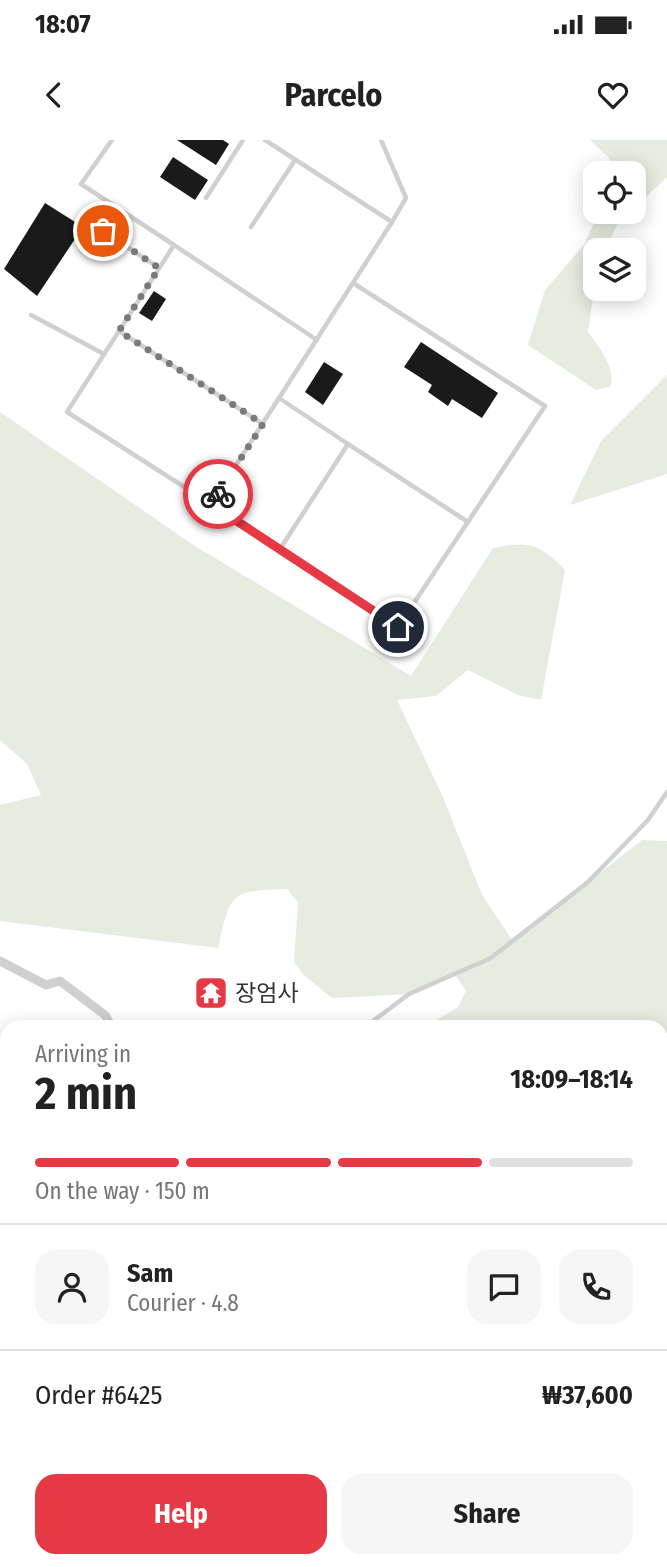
<!DOCTYPE html>
<html lang="en">
<head>
<meta charset="utf-8">
<style>
  body { margin:0; font-family:"Fira Sans Condensed","Noto Sans KR",sans-serif; background:#f6f6f6; color:#222; height:100vh; display:flex; flex-direction:column; font-size:26px; white-space:nowrap }
  * { box-sizing:border-box; margin:0 }
  p { font-size:23px; color:#767676 }
  .icon { flex:none; width:38px; height:38px; fill:none; stroke:currentColor; stroke-width:2; stroke-linecap:round; stroke-linejoin:round }
  .map { position:relative; flex:1; overflow:hidden }
  .details { position:absolute; left:0px; top:880px; width:668px; height:548px; display:flex; flex-direction:column; background:#fff; border-radius:21px 21px 0 0; box-shadow:0 4px 18px #0003 }
  .details>* { flex:none }
  .controls { position:absolute; left:583px; top:21px; display:grid; gap:14px }
  .controls a { display:grid; place-items:center; width:63px; height:63px; border-radius:14px; background:#fff; box-shadow:0 4px 18px #0003; font-size:35px }
  .pin { position:absolute; display:grid; place-items:center; width:60px; height:60px; color:#fff; margin:-30px; border:4px solid #fff; border-radius:50%; box-shadow:0 2px 7px #0007 }
  .courier { position:absolute; display:grid; place-items:center; width:70px; height:70px; margin:-35px; border:5px solid #e63946; border-radius:50%; background:#fff; color:#222; box-shadow:0 2px 9px #0007 }
  .summary em { font-style:normal; font-weight:700 }
  .summary div { display:flex; flex-direction:column-reverse }
  .summary { display:flex; align-items:center; justify-content:space-between; height:119px; padding:0 35px }
  h1 { font-size:46px; font-weight:700; line-height:52px }
  .bar { display:grid; grid-template-columns:repeat(4,1fr); gap:10px 7px; align-content:center; height:84px; padding:0 35px }
  .bar i { height:9px; border-radius:5px; background:#e0e0e0 }
  .bar .selected { background:#e63946 }
  .bar p { grid-column:span 4 }
  .line { display:flex; align-items:center; gap:18px; padding:0 35px; border-top:2px solid #e0e0e0 }
  .line div { flex:1 }
  .round { display:grid; place-items:center; flex:none; width:74px; height:74px; border-radius:21px; background:#f6f6f6 }
  .button { display:flex; gap:14px; margin-top:auto; padding:14px 35px }
  .button a { flex:1; height:80px; border-radius:21px; background:#e63946; color:#fff; font-size:28px; font-weight:700; line-height:80px; text-align:center }
  .button a+a { background:#f6f6f6; color:#222 }
  .status { display:flex; justify-content:space-between; align-items:center; height:49px; padding:0 35px; background:#fff; direction:ltr }
  .status svg { height:19px; fill:currentColor }
  header { display:flex; justify-content:space-between; align-items:center; height:91px; padding:0 35px; background:#fff; font-size:32px; font-weight:700 }
  .map>svg:first-child { display:block }
  .green { fill:#e6ecdf }
  .building { fill:#1a1a1a }
  .lines { fill:none; stroke-linecap:round; stroke-linejoin:round }
  .service { stroke:#d0d0d0; stroke-width:4.5 }
  .minor { stroke:#d0d0d0; stroke-width:9 }
  .secondary { stroke:#bdbdbd; stroke-width:12 }
  .primary { stroke:#ababab; stroke-width:14 }
  .done { stroke:#7a7a7a; stroke-width:7; stroke-dasharray:0 12.6 }
  .route { stroke:#e63946; stroke-width:9 }
  .labels { text-anchor:middle; dominant-baseline:central; stroke-width:7; stroke-linejoin:round; paint-order:stroke }
  .poi-label { font-size:23px; fill:#333; stroke:#fff; text-anchor:start }
</style>
</head>
<body>
<div class="status"><b>18:07</b><svg viewBox="0 0 49 12"><path d="M0 12V9h3v3zM5 12V6h3v6zM10 12V3h3v9zM15 12V0h3v12zM26 1h20v11H26zM47 4h2v5h-2z"/></svg></div>
<header><svg class="icon" aria-label="back" viewBox="0 0 24 24"><path d="M15 5l-7 7 7 7"/></svg>Parcelo<svg class="icon" aria-label="heart" viewBox="0 0 24 24"><path d="M12 20l-8-8c-3-5 5-10 8-4 3-6 11-1 8 4z"/></svg></header>
<div class="map">
<svg width="667" height="1427" viewBox="0 0 667 1427">
  <rect width="100%" height="100%" fill="#fff"/>
  <g class="green">
    <polygon points="590,0 667,0 667,37 634,68 634,33 613,33 609,18"/>
    <path d="M 599,72 L 630,72 L 619,81 L 605,110 L 595,110 L 595,144 L 588,192 C 599,207 615,226 611,246 L 596,250 L 528,205 L 545,150 L 584,105 Z"/>
    <polygon points="667,235 667,334 570,365 601,301"/>
    <path d="M 0,272 L 195,406 L 411,536 L 493,408 C 527,401 540,403 565,430 L 541,560 L 518,555 L 468,530 L 436,556 L 397,560 L 442,655 L 482,755 L 513,801 L 642,700 L 667,701 L 667,1280 L 662,1283 L 662,887 L 425,887 L 458,867 L 466,851 L 454,834 L 409,854 L 332,858 L 304,835 L 294,822 L 298,762 L 287,749 C 229,751 231,752 218,808 L 0,781 L 0,665 L 41,655 L 27,624 L 0,600 Z"/>
    <polygon points="406,1421 527,1421 523,1427 409,1427"/>
  </g>
  <g class="building">
    <polygon points="177,0 223,0 229,4 216,25"/>
    <polygon points="173,17 208,40 195,60 160,37"/>
    <polygon points="45,63 83,87 37,156 4,129"/>
    <polygon points="154,151 166,159 152,181 139,173"/>
    <polygon points="421,202 498,253 482,278 452,259 448,266 428,252 432,245 404,227"/>
    <polygon points="324,222 343,234 323,265 305,252"/>
  </g>
  <g class="lines">
    <g class="service">
      <polyline points="112,0 81,44 174,105"/>
      <polyline points="265,0 392,82"/>
      <polyline points="206,58 243,0"/>
      <polyline points="85,79 159,128"/>
      <polyline points="251,87 295,20"/>
      <polyline points="31,175 104,214"/>
      <polyline points="119,191 174,105 317,200"/>
      <polyline points="279,258 348,304 280,409"/>
      <polyline points="263,284 119,191 67,272 211,364 392,82 406,58 381,0"/>
      <polyline points="348,304 468,382"/>
      <polyline points="211,364 398,487 545,266 353,143"/>
      <polyline points="365,887 409,854 491,818 588,742 648,680 667,652"/>
    </g>
    <g class="minor">
      <polyline points="0,821 46,845 60,841 105,875 112,887"/>
      <polyline points="0,1018 7,1015"/>
      <polyline points="0,1125 7,1121"/>
      <polyline points="0,1196 7,1205"/>
      <polyline points="0,1359 7,1366"/>
      <polyline points="179,1427 181,1421"/>
    </g>
    <g class="secondary">
      <polyline points="662,1413 667,1409"/>
      <polyline points="644,1427 652,1421"/>
    </g>
    <g class="primary">
      <polyline points="0,1386 7,1387"/>
      <polyline points="136,1421 158,1427"/>
    </g>
  </g>
  <g class="lines">
    <polyline class="done" points="103,91 159,128 119,191 263,284 218,354"/>
    <polyline class="route" points="218,354 211,364 398,487"/>
  </g>
  <defs>
    <symbol id="temple-square" viewBox="-11 -11 22 22"><rect x="-9" y="-9" width="18" height="18" rx="4" fill="#e63946" stroke="#fff"/><path d="M0-6L5-2H3V0L6.5 2.5H4V6H1.5V3h-3V6H-4V2.5H-6.5L-3 0V-2H-5Z" fill="#fff"/></symbol>
  </defs>
  <g fill-rule="evenodd">
    <use href="#temple-square" x="192" y="834" width="38" height="38"/>
  </g>
  <g class="labels">
    <g class="poi-label">
      <text x="235" y="853">장엄사</text>
    </g>
  </g>
</svg>
<div class="controls">
<a><svg class="icon" aria-label="locate" viewBox="0 0 24 24"><circle cx="12" cy="12" r="6"/><path d="M12 2v4M12 18v4M2 12h4M18 12h4"/></svg></a>
<a><svg class="icon" aria-label="layers" viewBox="0 0 24 24"><path d="M12 4l9 5-9 5-9-5zM3 14l9 5 9-5"/></svg></a>
</div>
<div class="pin" style="left:103px;top:91px;background:#ea580c"><svg class="icon" aria-label="bag" viewBox="0 0 24 24"><path d="M5 8h14l-1 12H6zM9 8a3 3 0 0 1 6 0"/></svg></div>
<div class="pin" style="left:398px;top:487px;background:#1f2937"><svg class="icon" aria-label="home" viewBox="0 0 24 24"><path d="M3 11l9-7 9 7M6 9v11h12V9"/></svg></div>
<div class="courier" style="left:218px;top:354px"><svg class="icon" aria-label="bike" viewBox="0 0 24 24"><circle cx="6" cy="16" r="4"/><circle cx="18" cy="16" r="4"/><path d="M6 16l4-8h5l3 8M10 8l3 8H6M13 5h3"/></svg></div>
<section class="details">
<div class="summary"><div><h1>2 min</h1><p>Arriving in</p></div><em>18:09–18:14</em></div>
<div class="bar"><i class="selected"></i><i class="selected"></i><i class="selected"></i><i></i><p>On the way · 150 m</p></div>
<div class="line" style="height:126px"><a class="round"><svg class="icon" aria-label="person" viewBox="0 0 24 24"><circle cx="12" cy="8" r="4"/><path d="M4 21q1-7 8-7t8 7"/></svg></a><div><b>Sam</b><p>Courier · 4.8</p></div><a class="round"><svg class="icon" aria-label="chat" viewBox="0 0 24 24"><path d="M4 5h16v11H9l-5 4z"/></svg></a><a class="round"><svg class="icon" aria-label="phone" viewBox="0 0 24 24"><path d="M5 4h4l2 5-3 2q2 4 5 5l2-3 5 2v4C11 20 4 13 5 4z"/></svg></a></div>
<div class="line" style="height:91px"><div>Order #6425</div><b>₩37,600</b></div>
<div class="button"><a>Help</a><a>Share</a></div>
</section>
</div>
</body>
</html>
